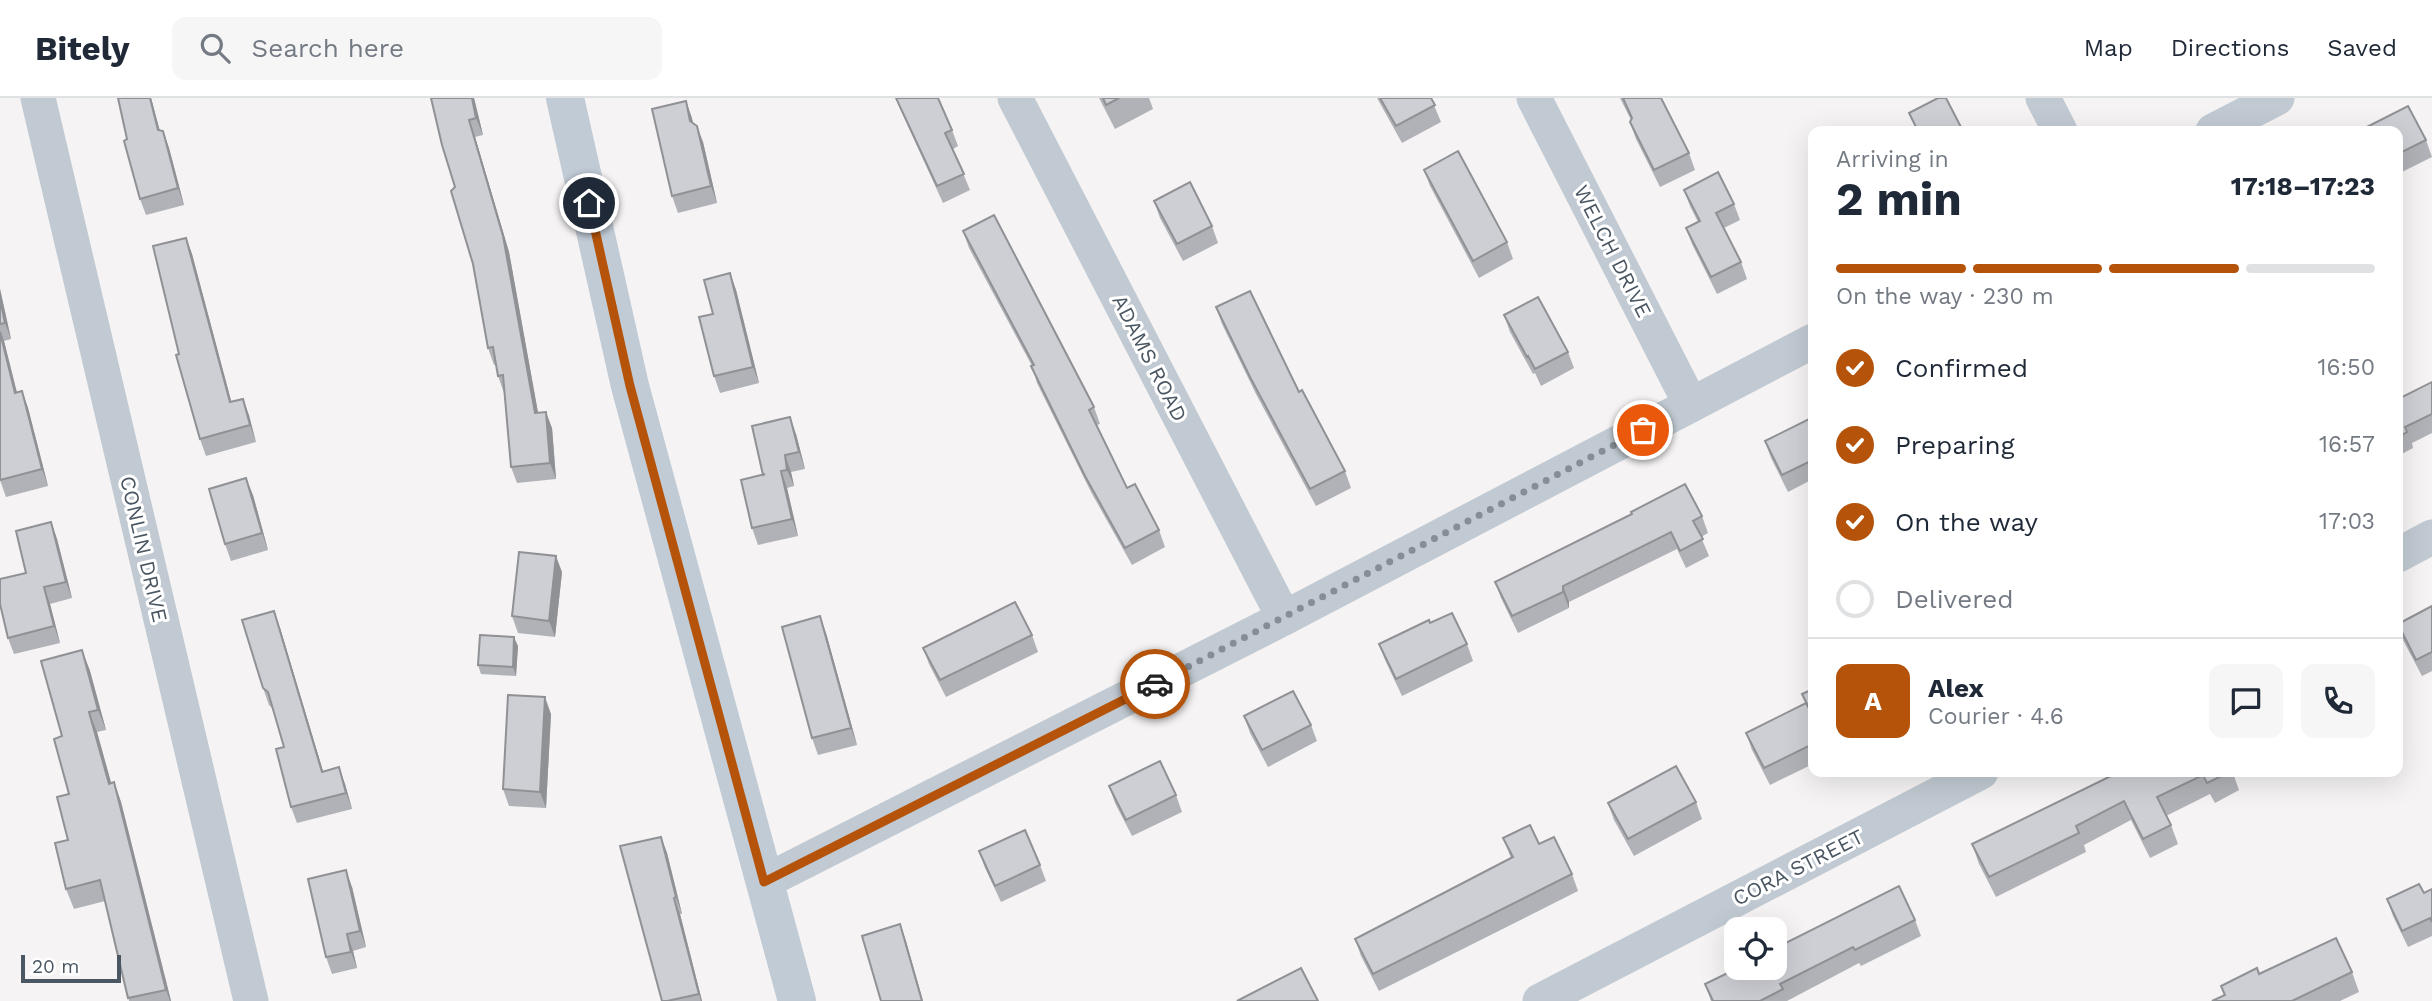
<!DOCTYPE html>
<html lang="en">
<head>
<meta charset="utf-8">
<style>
  body { margin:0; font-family:"Work Sans",sans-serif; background:#f6f6f7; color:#1f2937; height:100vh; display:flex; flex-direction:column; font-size:26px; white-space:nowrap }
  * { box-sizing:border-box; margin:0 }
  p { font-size:23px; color:#747a83 }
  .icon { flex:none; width:38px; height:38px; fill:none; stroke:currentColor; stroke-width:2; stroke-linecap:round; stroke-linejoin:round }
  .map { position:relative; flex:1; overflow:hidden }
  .panel { position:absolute; left:1808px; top:28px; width:595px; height:651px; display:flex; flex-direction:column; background:#fff; border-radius:14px; box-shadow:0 7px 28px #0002 }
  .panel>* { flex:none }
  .buttons { position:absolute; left:1724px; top:819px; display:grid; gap:14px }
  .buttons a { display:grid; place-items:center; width:63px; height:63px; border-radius:14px; background:#fff; box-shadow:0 7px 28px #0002; font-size:35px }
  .scale { position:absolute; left:21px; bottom:18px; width:100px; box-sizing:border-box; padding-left:7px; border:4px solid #4a5661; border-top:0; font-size:19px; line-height:24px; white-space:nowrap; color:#4a5661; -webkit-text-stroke:5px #fff; paint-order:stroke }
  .pin { position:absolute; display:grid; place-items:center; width:60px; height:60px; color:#fff; margin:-30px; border:4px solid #fff; border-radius:50%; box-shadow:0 2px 7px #0007 }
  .courier { position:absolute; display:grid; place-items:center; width:70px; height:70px; margin:-35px; border:5px solid #b45309; border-radius:50%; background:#fff; color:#222; box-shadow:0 2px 9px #0007 }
  .headline em { font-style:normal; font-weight:700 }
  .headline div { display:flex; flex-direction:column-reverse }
  .headline { display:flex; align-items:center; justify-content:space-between; height:119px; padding:0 28px }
  h1 { font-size:46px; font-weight:700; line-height:52px }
  .bar { display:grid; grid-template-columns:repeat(4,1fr); gap:10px 7px; align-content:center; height:84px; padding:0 28px }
  .bar i { height:9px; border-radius:5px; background:#e0e1e3 }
  .bar .selected { background:#b45309 }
  .bar p { grid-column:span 4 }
  .line { display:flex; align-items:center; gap:18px; padding:0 28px; border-top:2px solid #e0e1e3 }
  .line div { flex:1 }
  .round { display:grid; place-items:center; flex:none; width:74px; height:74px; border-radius:14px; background:#f6f6f7 }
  ol { padding:0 28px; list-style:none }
  li { display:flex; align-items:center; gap:21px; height:77px }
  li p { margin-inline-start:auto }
  li .icon { padding:7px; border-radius:50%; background:#b45309; color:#fff; stroke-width:4 }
  li:last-child { color:#747a83 }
  li i { width:38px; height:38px; border:4px solid #e0e1e3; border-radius:50% }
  header { display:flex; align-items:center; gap:42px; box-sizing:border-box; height:98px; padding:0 35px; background:#fff; border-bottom:2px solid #e0e1e3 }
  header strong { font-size:33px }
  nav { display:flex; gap:38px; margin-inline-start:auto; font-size:24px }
  .search { width:490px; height:63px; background:#f6f6f7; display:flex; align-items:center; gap:18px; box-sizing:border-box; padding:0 24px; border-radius:14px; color:#747a83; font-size:26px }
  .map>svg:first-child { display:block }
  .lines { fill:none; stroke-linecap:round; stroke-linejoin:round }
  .street { stroke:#c1cad2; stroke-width:35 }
  .secondary { stroke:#c1cbd6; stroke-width:38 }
  .wall { fill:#b0b2b7 }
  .shaded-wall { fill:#909195 }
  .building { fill:#cdcfd5; stroke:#909195; stroke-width:2 }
  .done { stroke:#868d94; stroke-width:7; stroke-dasharray:0 12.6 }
  .route { stroke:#b45309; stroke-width:9 }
  .labels { text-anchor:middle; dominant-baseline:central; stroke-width:6; stroke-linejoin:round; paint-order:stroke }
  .street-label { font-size:21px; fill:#4a5661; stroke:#fff }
</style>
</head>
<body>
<header>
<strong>Bitely</strong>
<div class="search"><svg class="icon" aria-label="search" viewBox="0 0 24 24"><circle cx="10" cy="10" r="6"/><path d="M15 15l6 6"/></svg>Search here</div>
<nav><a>Map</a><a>Directions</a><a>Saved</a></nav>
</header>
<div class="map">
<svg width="2432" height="903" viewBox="0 0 2432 903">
  <rect width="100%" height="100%" fill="#f5f3f3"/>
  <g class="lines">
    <g class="street">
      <polyline points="38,0 251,903"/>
      <polyline points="1015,0 1284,520"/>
      <polyline points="1534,0 1691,307"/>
      <polyline points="2043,0 2060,33"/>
      <polyline points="2213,33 2277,0"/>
      <polyline points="2398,457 2432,439"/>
      <polyline points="764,784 1284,520 1813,243"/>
      <polyline points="1540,903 1981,674"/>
    </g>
    <polyline class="secondary" points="565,0 630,288 797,903"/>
  </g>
  <g class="wall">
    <polygon points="118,0 151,0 160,33 163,33 169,50 184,107 146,117 140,101"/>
    <polygon points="474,0 483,37 475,39 509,154 538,315 552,330 556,381 517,385 511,369 504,295 498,278 496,266 494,267 488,250 473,166 455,89"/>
    <polygon points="896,0 952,32 958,48 953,51 970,92 943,105 901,13"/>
    <polygon points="1099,0 1149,0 1153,11 1115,31"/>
    <polygon points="1377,0 1431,0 1441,24 1402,45"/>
    <polygon points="1620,0 1661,0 1689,55 1695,72 1660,89 1636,41 1630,24 1631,22"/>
    <polygon points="686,3 693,25 703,44 717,105 678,115 672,98"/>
    <polygon points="2398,33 2426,42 2432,59 2398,76"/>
    <polygon points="1424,72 1507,144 1513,161 1479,180 1430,88"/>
    <polygon points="1684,92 1734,106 1740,122 1724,130 1741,164 1747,181 1717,196 1692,146 1686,130 1698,124 1690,108"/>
    <polygon points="1154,103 1212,128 1218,145 1183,163 1160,120"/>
    <polygon points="963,133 1094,309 1100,326 1097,327 1127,390 1159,432 1165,449 1132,467 1091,394 1037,285 1032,268 969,150"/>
    <polygon points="186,140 192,156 231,304 243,301 256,344 206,358 200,341 179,256"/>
    <polygon points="730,175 736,192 759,285 720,295 714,278"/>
    <polygon points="0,191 11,241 4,243 17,294 22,293 28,310 48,388 6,399 0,382"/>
    <polygon points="1216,209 1299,294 1345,373 1351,390 1316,408 1256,296 1222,226"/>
    <polygon points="1504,217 1568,254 1574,270 1541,288 1535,275 1533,276 1510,234"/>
    <polygon points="2432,284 2432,335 2412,345 2413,350 2398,358 2398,301"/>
    <polygon points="1813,319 1813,381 1788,394 1771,360 1765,343"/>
    <polygon points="796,336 805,371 791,374 794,388 787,390 798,438 758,447 752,430 763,377"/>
    <polygon points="253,397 268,452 231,463 225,446"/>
    <polygon points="1702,418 1708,435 1701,439 1709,458 1686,470 1677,451 1569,504 1569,510 1518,535 1501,500 1495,484"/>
    <polygon points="51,424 57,441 72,500 50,506 60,545 14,556 8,540 26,475"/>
    <polygon points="562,474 555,539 518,535 512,518"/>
    <polygon points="2432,508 2432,573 2422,578 2403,542 2398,526"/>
    <polygon points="1430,525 1467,546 1473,563 1402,598 1385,562 1379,546"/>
    <polygon points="280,530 323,673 345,686 352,711 297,725 291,709 284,649 272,610 269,607 263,590"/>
    <polygon points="826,535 857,647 818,657 812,640"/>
    <polygon points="1032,537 1038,554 946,599 929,566 923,550"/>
    <polygon points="518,548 516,578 481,576 478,567"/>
    <polygon points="82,552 90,573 106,632 97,634 111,685 114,684 121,704 171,903 129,903 105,803 74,811 66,791 69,696 62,638"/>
    <polygon points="1813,591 1813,666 1770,687 1752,652 1746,635 1806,605 1802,596"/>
    <polygon points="551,616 546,710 509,708 503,691"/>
    <polygon points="1244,618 1311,627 1317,643 1268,669 1250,635"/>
    <polygon points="2109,674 2242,674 2234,678 2239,692 2215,705 2210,696 2166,718 2171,727 2178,746 2150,760 2131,722 2084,747 2086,754 1996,799 1979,766 1972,746 2110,678"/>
    <polygon points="1109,688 1176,697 1182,714 1132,738 1115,705"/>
    <polygon points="1696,704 1702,721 1634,758 1614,722 1608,705"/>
    <polygon points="661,739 667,755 682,816 680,816 702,903 662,903"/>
    <polygon points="1503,740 1539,746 1572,776 1578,793 1379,893 1361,858 1355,841 1511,760"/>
    <polygon points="979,753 1040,767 1046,783 1001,804 985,770"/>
    <polygon points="352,789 366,849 353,853 357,870 332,876 326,859"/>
    <polygon points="2432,791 2432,838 2408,849 2393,818 2387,801 2424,795"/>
    <polygon points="1915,822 1921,838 1861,868 1859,865 1787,903 1711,903 1705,886"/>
    <polygon points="2352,874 2359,894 2340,903 2212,903 2224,897 2221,888 2259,876"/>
  </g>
  <g class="shaded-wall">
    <polygon points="150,0 151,0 164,49 158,32"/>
    <polygon points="472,0 474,0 483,37 476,20"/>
    <polygon points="686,3 692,20 696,40 690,23"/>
    <polygon points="469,22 475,39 509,154 541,331 535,315"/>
    <polygon points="697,28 703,44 717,105 711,88"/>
    <polygon points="163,33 169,50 184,107 178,90"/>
    <polygon points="186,140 192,156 236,321 230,304"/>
    <polygon points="730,175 736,192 759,285 753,269"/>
    <polygon points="0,191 11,241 5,225 0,201"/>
    <polygon points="0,232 4,243 21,312 15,295"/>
    <polygon points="22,293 28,310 48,388 42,371"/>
    <polygon points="243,301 249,317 256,344 250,327"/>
    <polygon points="546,314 552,330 556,381 550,365"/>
    <polygon points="790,319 796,336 805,371 799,354"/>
    <polygon points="785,357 791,374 794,388 787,372"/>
    <polygon points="781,373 787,390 798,438 792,421"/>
    <polygon points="246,380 253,397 268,452 262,435"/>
    <polygon points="51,424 57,441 72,500 66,484"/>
    <polygon points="556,458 562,474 555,539 549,523"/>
    <polygon points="1563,488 1569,504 1569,510 1563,494"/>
    <polygon points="44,489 50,506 60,545 54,528"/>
    <polygon points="274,513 280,530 328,690 322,674"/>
    <polygon points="820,518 826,535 857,647 851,630"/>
    <polygon points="514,539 518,548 516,578 513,569"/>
    <polygon points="82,552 90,573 106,632 98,612"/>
    <polygon points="545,599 551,616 546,710 540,694"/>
    <polygon points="89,614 97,634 117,706 109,686"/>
    <polygon points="339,669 345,686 352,711 346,695"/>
    <polygon points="114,684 121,704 171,903 170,903 166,892"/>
    <polygon points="661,739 667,755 682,816 676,799"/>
    <polygon points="346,772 352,789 366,849 360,833"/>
    <polygon points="674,800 680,816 702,903 701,903 699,896"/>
    <polygon points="900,826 906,843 923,903 922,903"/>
    <polygon points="347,836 353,853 357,870 351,854"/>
  </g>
  <g class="building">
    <polygon points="118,0 150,0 158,32 163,33 178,90 140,101 124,43 127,41"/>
    <polygon points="431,0 472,0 476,20 469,22 503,138 535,315 546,314 550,365 511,369 503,277 498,278 493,249 488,250 473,166 451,93 455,89 442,47"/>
    <polygon points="896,0 938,0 952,32 945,35 964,76 937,88"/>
    <polygon points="1103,0 1119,0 1106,7"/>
    <polygon points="1380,0 1431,0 1435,7 1396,28"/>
    <polygon points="1623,0 1661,0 1689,55 1654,72 1630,24 1632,20"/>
    <polygon points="1938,0 1946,0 1963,33 1918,33 1909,15"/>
    <polygon points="686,3 690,23 697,28 711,88 672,98 652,11"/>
    <polygon points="2408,8 2426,42 2398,56 2398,33 2359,33"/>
    <polygon points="1458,53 1507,144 1473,163 1424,72"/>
    <polygon points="1718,74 1734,106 1716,115 1741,164 1711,179 1686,130 1700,123 1684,92"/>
    <polygon points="1190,84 1212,128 1177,146 1154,103"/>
    <polygon points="994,117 1094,309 1089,312 1127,390 1135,386 1159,432 1125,450 1085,378 1031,268 1034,267 963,133"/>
    <polygon points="186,140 230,304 243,301 250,327 200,341 176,257 179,256 153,148"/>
    <polygon points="730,175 753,269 714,278 699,219 713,216 704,182"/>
    <polygon points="1250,193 1299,294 1302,292 1345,373 1310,391 1250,279 1216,209"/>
    <polygon points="1538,199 1568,254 1535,271 1528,258 1527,259 1504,217"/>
    <polygon points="0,201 5,225 0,226"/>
    <polygon points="0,234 15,295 22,293 42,371 0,382"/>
    <polygon points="2432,284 2432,316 2405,329 2407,334 2398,339 2398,301"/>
    <polygon points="790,319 799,354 785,357 787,372 781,373 792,421 752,430 741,382 765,376 763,377 752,328"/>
    <polygon points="1813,319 1813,362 1782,377 1765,343"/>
    <polygon points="246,380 262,435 225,446 209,391"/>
    <polygon points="1685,386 1702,418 1693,423 1703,441 1680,453 1671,434 1563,488 1563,494 1512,518 1495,484 1632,416 1631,414"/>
    <polygon points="51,424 66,484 44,489 54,528 8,540 0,506 0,481 26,475 16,433"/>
    <polygon points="519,454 556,458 549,523 512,518"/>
    <polygon points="1015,504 1032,537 940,582 923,550"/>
    <polygon points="2432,508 2432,554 2416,562 2398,526"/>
    <polygon points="274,513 322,674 339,669 346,695 291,709 276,651 284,649 268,594 263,590 242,522"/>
    <polygon points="1452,515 1467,546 1396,581 1379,546 1429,522 1430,525"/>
    <polygon points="820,518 851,630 812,640 782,529"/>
    <polygon points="480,537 514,539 513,569 478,567"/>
    <polygon points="82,552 98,612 89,614 109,686 114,684 166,892 128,900 100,782 66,791 55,745 68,742 57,699 69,696 54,641 62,638 41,563"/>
    <polygon points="1813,591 1813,618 1802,596"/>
    <polygon points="1293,593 1311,627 1262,652 1244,618"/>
    <polygon points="508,597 545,599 540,694 503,691"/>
    <polygon points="1806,605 1813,618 1813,646 1764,670 1746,635"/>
    <polygon points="1160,663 1176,697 1126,722 1109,688"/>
    <polygon points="1676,668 1696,704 1628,741 1608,705"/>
    <polygon points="2109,674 2230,674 2207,685 2203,677 2157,699 2171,727 2143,741 2124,703 2076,728 2079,735 1989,779 1972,746 2111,678"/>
    <polygon points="1530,727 1539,746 1554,739 1572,776 1373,876 1355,841 1513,759 1503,740"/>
    <polygon points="1025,732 1040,767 995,788 979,753"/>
    <polygon points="661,739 676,799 674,800 699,896 667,903 662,903 620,748"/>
    <polygon points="346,772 360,833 347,836 351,854 326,859 308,781"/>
    <polygon points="2419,786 2424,795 2432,791 2432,824 2430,820 2402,833 2387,801"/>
    <polygon points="1899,788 1915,822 1855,852 1853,849 1780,886 1783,891 1760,903 1713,903 1705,886 1738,870 1774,870 1774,851"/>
    <polygon points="900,826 922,903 881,903 862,838"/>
    <polygon points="2336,840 2352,874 2292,903 2212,903 2225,897 2221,888 2257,870 2259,876"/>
    <polygon points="1301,870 1318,903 1237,903"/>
  </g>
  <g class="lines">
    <polyline class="done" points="1155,586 1643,332"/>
    <polyline class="route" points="589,105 630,288 764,784 1155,586"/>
  </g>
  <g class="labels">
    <g class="street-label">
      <text transform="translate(1613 153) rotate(63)">WELCH DRIVE</text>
      <text transform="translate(1150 260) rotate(63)">ADAMS ROAD</text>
      <text transform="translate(144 451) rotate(77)">CONLIN DRIVE</text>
      <text transform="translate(1798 769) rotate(-27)">CORA STREET</text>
    </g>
  </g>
</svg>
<div class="buttons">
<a><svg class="icon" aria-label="locate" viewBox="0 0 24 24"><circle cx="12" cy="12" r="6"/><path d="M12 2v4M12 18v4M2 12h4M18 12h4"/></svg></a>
</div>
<div class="scale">20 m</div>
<div class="pin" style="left:1643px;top:332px;background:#ea580c"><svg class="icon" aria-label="bag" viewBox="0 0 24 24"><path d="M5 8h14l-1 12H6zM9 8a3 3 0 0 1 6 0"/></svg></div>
<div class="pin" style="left:589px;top:105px;background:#1f2937"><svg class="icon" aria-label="home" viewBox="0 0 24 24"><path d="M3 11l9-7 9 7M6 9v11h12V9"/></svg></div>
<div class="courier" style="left:1155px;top:586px"><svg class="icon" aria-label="car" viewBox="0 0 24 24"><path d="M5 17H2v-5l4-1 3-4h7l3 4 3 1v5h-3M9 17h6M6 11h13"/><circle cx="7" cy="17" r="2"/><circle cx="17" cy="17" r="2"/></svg></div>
<section class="panel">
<div class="headline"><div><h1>2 min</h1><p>Arriving in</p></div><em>17:18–17:23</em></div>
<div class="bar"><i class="selected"></i><i class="selected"></i><i class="selected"></i><i></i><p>On the way · 230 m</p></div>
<ol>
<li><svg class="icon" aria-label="check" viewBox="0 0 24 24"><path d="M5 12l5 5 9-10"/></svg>Confirmed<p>16:50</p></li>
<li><svg class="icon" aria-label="check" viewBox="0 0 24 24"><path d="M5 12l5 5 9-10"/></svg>Preparing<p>16:57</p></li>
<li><svg class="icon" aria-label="check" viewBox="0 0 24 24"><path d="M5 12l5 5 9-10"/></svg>On the way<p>17:03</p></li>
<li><i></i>Delivered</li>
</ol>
<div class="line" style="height:126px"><b class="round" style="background:#b45309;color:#fff">A</b><div><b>Alex</b><p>Courier · 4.6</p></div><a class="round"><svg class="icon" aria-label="chat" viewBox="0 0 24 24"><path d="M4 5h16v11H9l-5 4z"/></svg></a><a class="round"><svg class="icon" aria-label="phone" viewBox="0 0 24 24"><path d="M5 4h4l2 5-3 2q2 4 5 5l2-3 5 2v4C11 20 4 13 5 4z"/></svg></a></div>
</section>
</div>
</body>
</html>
